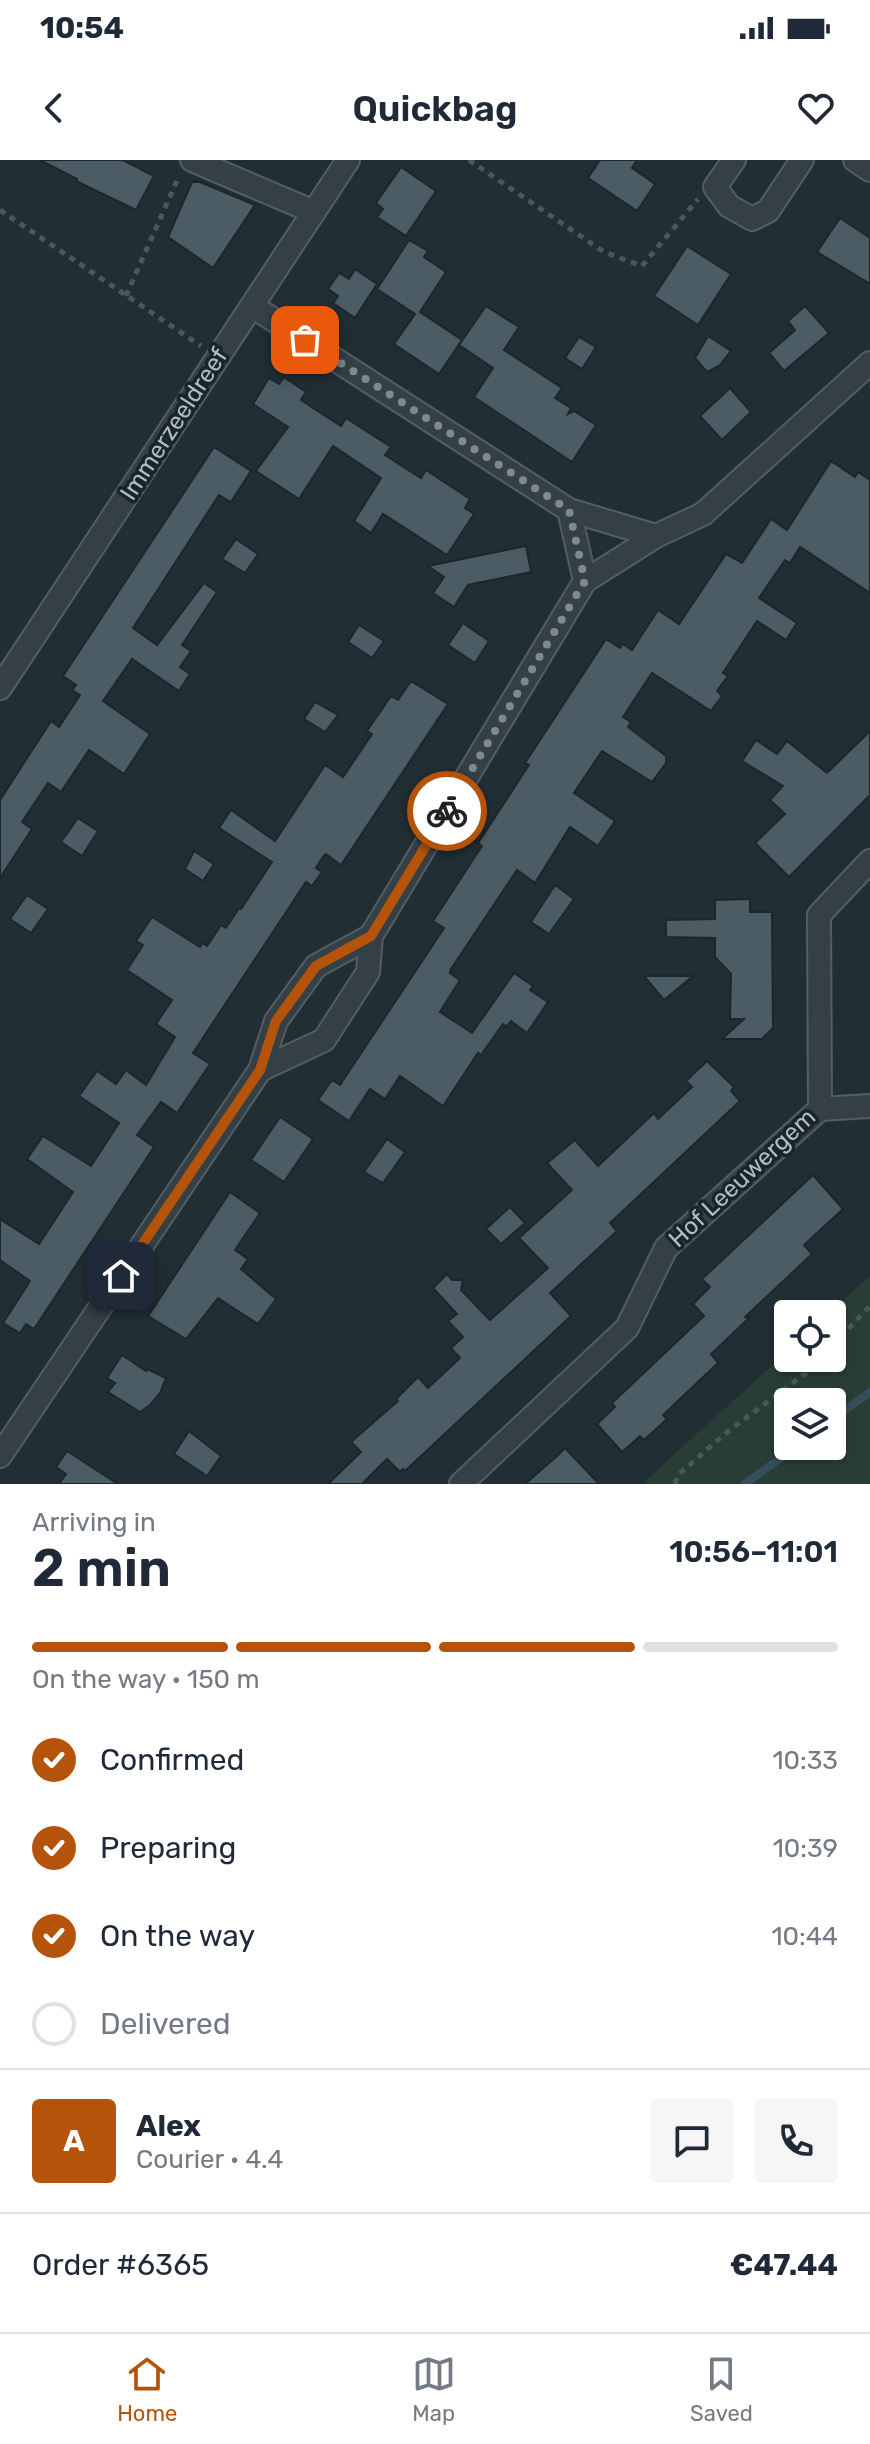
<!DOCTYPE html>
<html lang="en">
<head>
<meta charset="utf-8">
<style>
  body { margin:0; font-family:Rubik,sans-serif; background:#f6f6f7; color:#1f2937; height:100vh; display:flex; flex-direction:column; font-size:30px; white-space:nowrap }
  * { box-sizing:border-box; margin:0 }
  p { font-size:26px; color:#747a83 }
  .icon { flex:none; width:44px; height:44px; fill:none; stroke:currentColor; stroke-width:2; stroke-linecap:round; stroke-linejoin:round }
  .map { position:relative; height:1324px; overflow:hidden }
  .details { display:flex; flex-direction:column; background:#fff; flex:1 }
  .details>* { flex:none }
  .controls { position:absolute; left:774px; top:1140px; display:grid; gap:16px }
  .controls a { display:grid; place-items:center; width:72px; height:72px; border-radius:8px; background:#fff; box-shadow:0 2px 6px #0004; font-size:40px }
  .pin { position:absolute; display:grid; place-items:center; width:68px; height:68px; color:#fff; margin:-34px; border-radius:16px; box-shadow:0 4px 12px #0006 }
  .courier { position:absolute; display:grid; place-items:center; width:80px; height:80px; margin:-40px; border:6px solid #b45309; border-radius:50%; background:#fff; color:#222; box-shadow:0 2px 10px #0007 }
  .headline em { font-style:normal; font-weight:600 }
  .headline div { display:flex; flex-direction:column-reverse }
  .headline { display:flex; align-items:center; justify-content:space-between; height:136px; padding:0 32px }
  h1 { font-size:52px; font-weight:600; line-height:60px }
  .bar { display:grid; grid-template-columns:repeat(4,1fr); gap:12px 8px; align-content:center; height:96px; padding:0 32px }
  .bar i { height:10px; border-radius:6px; background:#e0e1e3 }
  .bar .on { background:#b45309 }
  .bar p { grid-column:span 4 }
  .line { display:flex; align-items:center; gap:20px; padding:0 32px; border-top:2px solid #e0e1e3 }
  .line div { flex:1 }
  .round { display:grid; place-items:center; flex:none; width:84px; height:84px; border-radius:8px; background:#f6f6f7 }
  ol { padding:0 32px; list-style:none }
  li { display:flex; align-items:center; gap:24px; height:88px }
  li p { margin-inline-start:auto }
  li .icon { padding:8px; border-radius:50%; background:#b45309; color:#fff; stroke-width:4 }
  li:last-child { color:#747a83 }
  li i { width:44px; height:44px; border:4px solid #e0e1e3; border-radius:50% }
  .status { display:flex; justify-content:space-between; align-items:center; height:56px; padding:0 40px; background:#fff; direction:ltr }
  .status svg { height:22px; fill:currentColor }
  header { display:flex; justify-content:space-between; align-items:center; height:104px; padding:0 32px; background:#fff; font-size:36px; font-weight:600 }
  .menu { display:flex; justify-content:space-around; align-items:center; height:112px; border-top:2px solid #e0e1e3; background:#fff; font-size:22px; color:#747a83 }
  .menu a { display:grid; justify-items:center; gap:4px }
  .menu .on { color:#b45309 }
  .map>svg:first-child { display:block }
  .green { fill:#293d37; fill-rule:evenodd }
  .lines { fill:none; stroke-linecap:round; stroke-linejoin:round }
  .stream { stroke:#344e5a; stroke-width:8 }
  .building { fill:#4c5c64; stroke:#1c272c; stroke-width:2 }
  .street-casing { stroke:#525e64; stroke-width:26 }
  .path { stroke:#465a57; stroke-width:5; stroke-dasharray:6 6; stroke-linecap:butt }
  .street { stroke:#344046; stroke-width:22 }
  .done { stroke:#7d8b91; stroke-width:8; stroke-dasharray:0 14.4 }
  .route { stroke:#b45309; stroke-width:10 }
  .labels { text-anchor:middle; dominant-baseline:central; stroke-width:7; stroke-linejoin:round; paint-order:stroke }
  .street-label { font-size:24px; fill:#aebcc3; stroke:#1a252a }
</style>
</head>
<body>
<div class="status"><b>10:54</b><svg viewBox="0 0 49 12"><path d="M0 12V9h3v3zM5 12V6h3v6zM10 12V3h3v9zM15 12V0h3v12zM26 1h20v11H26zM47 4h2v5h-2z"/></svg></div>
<header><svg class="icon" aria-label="back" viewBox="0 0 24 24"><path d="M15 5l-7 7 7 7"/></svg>Quickbag<svg class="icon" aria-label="heart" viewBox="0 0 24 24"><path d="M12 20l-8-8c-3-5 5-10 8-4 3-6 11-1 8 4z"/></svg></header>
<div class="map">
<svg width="870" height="1324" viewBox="0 0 870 1324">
  <rect width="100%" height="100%" fill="#212f35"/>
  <path class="green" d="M 870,1116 L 870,1324 L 647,1324 L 645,1321 L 788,1191 L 788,1198 L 832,1198 L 832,1154 L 828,1154 ZM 788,1242 L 832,1242 L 832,1286 L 788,1286 Z"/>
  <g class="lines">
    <g class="stream">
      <polyline points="832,1260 870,1232"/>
      <polyline points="745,1324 797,1286"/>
    </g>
  </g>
  <g class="building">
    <polygon points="40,0 123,0 154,16 136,50 76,21 77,19"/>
    <polygon points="600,0 637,0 632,8 655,24 637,51 588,18"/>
    <polygon points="401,7 436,31 406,76 377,57 383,49 376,43"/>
    <polygon points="192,22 200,22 255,45 213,108 168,77"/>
    <polygon points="840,58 870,78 870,124 817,92"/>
    <polygon points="409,80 428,91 424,97 446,112 420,152 462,180 439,214 394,184 415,154 377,129"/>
    <polygon points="687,86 731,114 698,165 654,136"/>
    <polygon points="355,109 377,124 355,158 333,143 338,136 328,129 339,113 349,119"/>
    <polygon points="486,146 519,167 504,190 562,228 555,238 571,248 568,254 574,251 596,265 572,302 474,237 493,208 459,185"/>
    <polygon points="805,146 829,173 784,211 769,193 795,170 788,161"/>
    <polygon points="708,176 731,191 719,206 707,212 695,198"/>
    <polygon points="579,177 596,187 582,209 565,198"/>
    <polygon points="284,217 306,232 301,240 341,266 346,258 391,287 385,295 421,318 426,310 470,339 465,348 474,354 447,395 383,354 371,373 354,361 381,318 333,286 299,339 256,311 288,267 253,244 269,218 279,224"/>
    <polygon points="730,228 751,252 722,280 700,256"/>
    <polygon points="214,287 251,311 231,342 219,335 133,468 157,485 204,423 217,432 182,485 191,491 180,507 190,514 179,531 132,499 103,541 150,574 124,614 89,590 61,632 48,623 22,662 32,669 0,718 0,640 51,561 59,567 80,535 72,530 76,525 63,516"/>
    <polygon points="831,301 855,317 858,312 870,320 870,433 800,387 790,403 785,400 759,438 797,463 786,480 757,461 723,513 728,516 717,531 722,536 711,551 652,513 623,557 631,562 628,567 666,596 666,603 652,622 602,591 574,633 615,661 598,686 570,667 535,723 517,710 451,809 450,813 460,820 440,852 472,873 514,813 533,826 530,830 548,842 527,873 511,861 506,867 503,864 481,895 478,893 443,946 400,916 385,939 370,929 349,961 318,940 332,920 340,925 444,768 433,761 482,686 478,683 529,605 525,603 606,479 620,488 623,484 632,490 658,450 679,464 726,394 742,403 771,359 787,370"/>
    <polygon points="236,379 258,394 245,413 222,399"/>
    <polygon points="526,386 531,412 468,425 454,447 433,433 444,417 428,406"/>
    <polygon points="463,463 489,481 475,503 448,485"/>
    <polygon points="359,465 384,481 372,498 348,482"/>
    <polygon points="411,521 448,544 341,705 326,694 323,697 316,708 322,712 312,726 306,722 193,893 210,904 177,953 161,942 137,975 154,987 34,1169 26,1164 20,1173 3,1163 30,1121 0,1100 0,1059 39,1084 73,1032 27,999 43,976 91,1006 119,963 79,936 97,911 116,924 126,910 146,925 175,877 156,864 172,840 127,810 143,785 136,781 152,757 200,787 203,783 207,786 221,765 226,768 239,748 241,749 272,702 219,668 231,650 275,681 325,605 343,617 372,574 367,571 391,536 398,540"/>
    <polygon points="315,542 338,555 325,572 304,559"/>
    <polygon points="870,571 870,635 789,717 755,683 785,654 770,640 783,626 742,601 756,580 777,594 787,581 827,613"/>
    <polygon points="78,658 98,671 82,696 61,682"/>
    <polygon points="194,691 214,704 203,721 185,709"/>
    <polygon points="555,725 574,739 549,774 531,762"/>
    <polygon points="27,735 48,749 31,773 10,759"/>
    <polygon points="750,739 750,752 772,752 773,868 762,879 722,879 744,859 730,859 731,814 715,797 715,778 666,777 666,760 715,759 715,740"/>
    <polygon points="644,816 693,816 664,840"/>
    <polygon points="707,901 734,927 731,931 740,941 610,1063 617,1071 550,1133 571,1156 405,1311 403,1309 400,1312 387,1299 362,1324 328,1324 361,1292 351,1282 398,1241 396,1239 418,1217 428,1228 460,1198 451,1188 463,1177 448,1161 457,1154 433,1128 447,1114 452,1120 463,1120 461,1130 490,1160 548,1108 519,1078 572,1030 547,1003 575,980 598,1006 654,953 658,959 692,927 686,921"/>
    <polygon points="280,957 313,979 284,1022 251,1000"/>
    <polygon points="387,979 405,992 383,1023 364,1012"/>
    <polygon points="813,1015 843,1049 804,1085 812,1094 745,1157 749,1158 711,1194 718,1203 663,1255 667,1259 644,1280 640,1276 622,1292 597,1264 615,1247 612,1243 704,1156 693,1144 710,1127 702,1119"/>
    <polygon points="230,1032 260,1053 235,1090 248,1099 241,1109 276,1139 258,1164 218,1138 186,1179 148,1156"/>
    <polygon points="510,1047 525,1063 501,1084 486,1069"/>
    <polygon points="122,1195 146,1211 147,1209 166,1218 160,1233 150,1245 140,1252 108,1232 115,1223 107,1218"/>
    <polygon points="189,1271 221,1296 207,1316 174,1294"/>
    <polygon points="565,1288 599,1324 525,1324 557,1296"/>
    <polygon points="67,1291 118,1324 59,1324 66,1314 56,1307"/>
  </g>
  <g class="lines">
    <defs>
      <g id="street">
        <polyline points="192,0 314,52"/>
        <polyline points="734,0 715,27 729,46 752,59 768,51 802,0"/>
        <polyline points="855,0 870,10"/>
        <polyline points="252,146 569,350 656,376"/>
        <polyline points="569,350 585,421"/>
        <polyline points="0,528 348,0"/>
        <polyline points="260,910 324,880 368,812 371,776 585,421 656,376 703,354 870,203"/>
        <polyline points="820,949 870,946"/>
        <polyline points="0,1296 260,910 276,861 316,806 371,776"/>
        <polyline points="461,1324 627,1168 666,1088 820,949 819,755 870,701"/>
      </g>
    </defs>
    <use href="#street" class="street-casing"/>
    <g class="path">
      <polyline points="469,0 604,92 642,106 698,39"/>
      <polyline points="0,50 201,186"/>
      <polyline points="126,136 179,16"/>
      <polyline points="832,1186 870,1146"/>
      <polyline points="675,1324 678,1315 726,1273 806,1213 820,1198"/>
    </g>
    <use href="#street" class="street"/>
  </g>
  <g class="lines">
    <polyline class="done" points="305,180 569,350 585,421 447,651"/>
    <polyline class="route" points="121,1116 260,910 276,861 316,806 371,776 447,651"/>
  </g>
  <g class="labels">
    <g class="street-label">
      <text transform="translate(174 264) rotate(-57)">Immerzeeldreef</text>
      <text transform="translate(742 1018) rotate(-43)">Hof Leeuwergem</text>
    </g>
  </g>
</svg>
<div class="controls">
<a><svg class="icon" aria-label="locate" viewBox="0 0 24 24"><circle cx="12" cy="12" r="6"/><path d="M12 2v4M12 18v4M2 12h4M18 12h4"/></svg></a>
<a><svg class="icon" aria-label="layers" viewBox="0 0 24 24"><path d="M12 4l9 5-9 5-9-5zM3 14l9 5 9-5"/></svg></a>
</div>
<div class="pin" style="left:305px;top:180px;background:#ea580c"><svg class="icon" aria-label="bag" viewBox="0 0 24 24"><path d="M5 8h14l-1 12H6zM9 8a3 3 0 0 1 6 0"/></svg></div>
<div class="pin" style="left:121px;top:1116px;background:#1f2937"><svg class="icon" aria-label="home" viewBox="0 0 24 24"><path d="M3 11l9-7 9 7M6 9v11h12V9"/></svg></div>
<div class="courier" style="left:447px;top:651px"><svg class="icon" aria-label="bike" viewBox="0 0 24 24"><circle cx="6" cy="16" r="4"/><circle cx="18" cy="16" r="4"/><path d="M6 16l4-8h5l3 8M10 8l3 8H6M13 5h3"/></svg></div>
</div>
<section class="details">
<div class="headline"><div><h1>2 min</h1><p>Arriving in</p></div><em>10:56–11:01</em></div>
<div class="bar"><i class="on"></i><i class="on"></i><i class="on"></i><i></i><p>On the way · 150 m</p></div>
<ol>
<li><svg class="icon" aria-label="check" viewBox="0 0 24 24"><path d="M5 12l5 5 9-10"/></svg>Confirmed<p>10:33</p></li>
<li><svg class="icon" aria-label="check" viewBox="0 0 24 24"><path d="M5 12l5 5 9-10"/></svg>Preparing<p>10:39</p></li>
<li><svg class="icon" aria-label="check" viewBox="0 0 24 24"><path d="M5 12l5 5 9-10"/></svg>On the way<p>10:44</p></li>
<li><i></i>Delivered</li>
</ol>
<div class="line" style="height:144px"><b class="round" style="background:#b45309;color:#fff">A</b><div><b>Alex</b><p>Courier · 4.4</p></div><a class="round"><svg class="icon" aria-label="chat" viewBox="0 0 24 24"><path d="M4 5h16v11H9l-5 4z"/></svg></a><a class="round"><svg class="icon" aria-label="phone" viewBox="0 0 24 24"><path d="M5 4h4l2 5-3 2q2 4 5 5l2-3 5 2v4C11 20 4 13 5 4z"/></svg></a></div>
<div class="line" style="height:104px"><div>Order #6365</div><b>€47.44</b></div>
</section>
<nav class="menu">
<a class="on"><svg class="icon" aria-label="home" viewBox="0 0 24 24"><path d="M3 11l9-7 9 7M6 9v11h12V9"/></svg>Home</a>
<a><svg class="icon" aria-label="map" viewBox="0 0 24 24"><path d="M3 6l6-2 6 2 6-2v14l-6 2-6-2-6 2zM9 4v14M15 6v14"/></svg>Map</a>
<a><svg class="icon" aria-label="saved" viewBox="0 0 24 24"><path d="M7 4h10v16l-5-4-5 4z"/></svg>Saved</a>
</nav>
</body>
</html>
